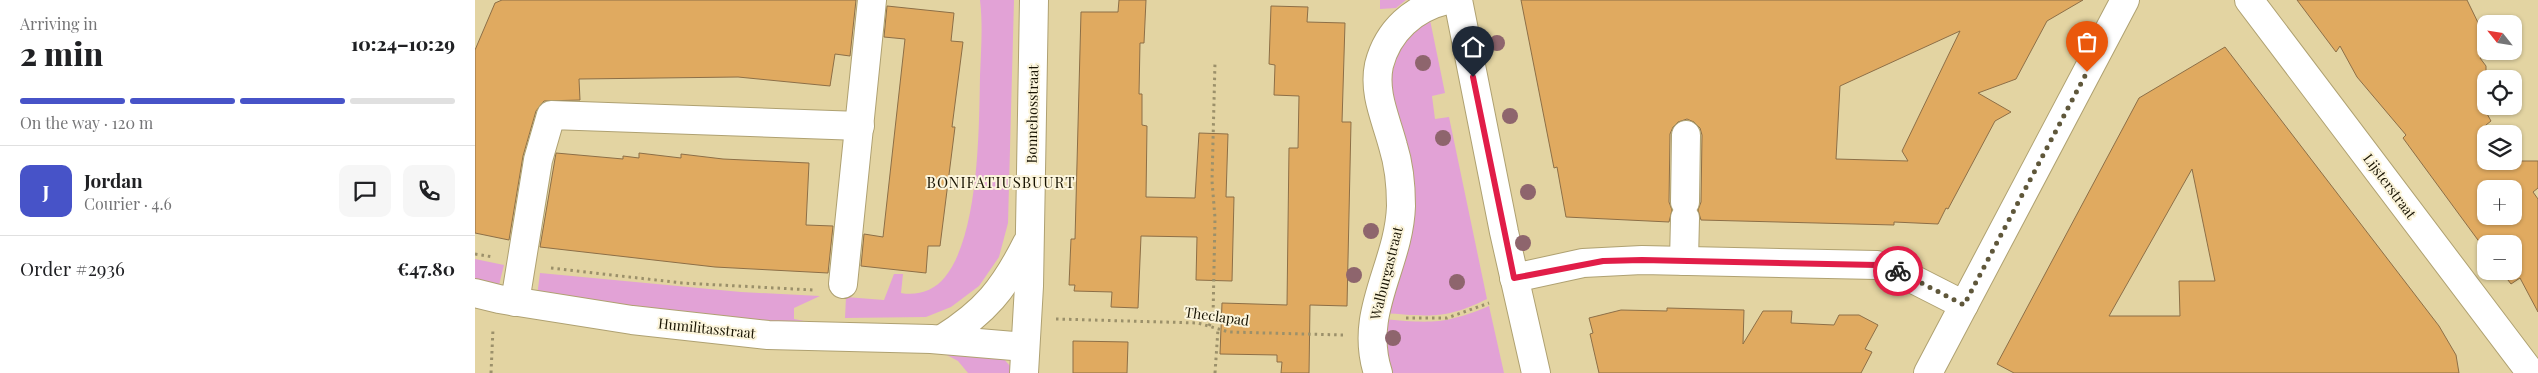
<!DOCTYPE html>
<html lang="en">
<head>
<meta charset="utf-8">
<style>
  body { margin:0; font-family:"Playfair Display",serif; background:#f6f6f6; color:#202124; height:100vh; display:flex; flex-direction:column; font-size:19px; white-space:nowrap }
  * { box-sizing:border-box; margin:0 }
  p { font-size:16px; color:#757577 }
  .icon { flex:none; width:28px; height:28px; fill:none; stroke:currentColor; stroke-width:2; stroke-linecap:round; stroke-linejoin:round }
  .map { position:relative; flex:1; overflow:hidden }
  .drawer { display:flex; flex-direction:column; background:#fff; width:475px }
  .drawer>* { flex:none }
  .needle { width:32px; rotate:300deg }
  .tools { position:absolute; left:2002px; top:15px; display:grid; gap:10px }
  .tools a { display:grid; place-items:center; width:45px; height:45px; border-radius:10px; background:#fff; box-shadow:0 1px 4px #0004; font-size:25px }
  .pin { position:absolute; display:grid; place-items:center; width:42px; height:42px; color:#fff; margin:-51px -21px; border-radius:50% 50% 50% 0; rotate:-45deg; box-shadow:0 0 5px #0007 }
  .pin .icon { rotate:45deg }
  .courier { position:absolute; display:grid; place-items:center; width:50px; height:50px; margin:-25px; border:4px solid #e11d48; border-radius:50%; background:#fff; color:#222; box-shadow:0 1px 6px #0007 }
  .overview em { font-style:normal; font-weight:800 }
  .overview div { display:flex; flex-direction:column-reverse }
  .overview { display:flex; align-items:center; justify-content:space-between; height:85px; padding:0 20px }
  h1 { font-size:32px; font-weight:800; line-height:38px }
  .bar { display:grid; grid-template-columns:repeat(4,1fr); gap:8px 5px; align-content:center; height:60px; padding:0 20px }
  .bar i { height:6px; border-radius:4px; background:#e0e0e0 }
  .bar .current { background:#4753c8 }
  .bar p { grid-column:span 4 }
  .line { display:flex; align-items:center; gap:12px; padding:0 20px; border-top:1px solid #e0e0e0 }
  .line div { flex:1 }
  .round { display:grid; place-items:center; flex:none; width:52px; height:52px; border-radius:10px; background:#f6f6f6 }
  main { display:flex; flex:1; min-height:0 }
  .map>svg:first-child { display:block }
  .green { fill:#e2a2d6 }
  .building { fill:#e0aa60; stroke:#8d6f47; fill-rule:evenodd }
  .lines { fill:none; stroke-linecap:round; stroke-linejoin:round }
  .minor-casing { stroke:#afa171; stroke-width:30 }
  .path { stroke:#9b906a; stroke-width:3; stroke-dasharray:2.5 4; stroke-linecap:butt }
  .minor { stroke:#fff; stroke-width:28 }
  .tree { fill:#8e656d }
  .done { stroke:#5f573a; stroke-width:5; stroke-dasharray:0 9 }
  .route { stroke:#e11d48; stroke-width:6 }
  .labels { text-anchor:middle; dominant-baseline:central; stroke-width:4; stroke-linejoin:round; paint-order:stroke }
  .street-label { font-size:14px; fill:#181302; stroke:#fcf5dc }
  .neighbourhood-label { font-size:15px; letter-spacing:1px; fill:#181302; stroke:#fcf5dc }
</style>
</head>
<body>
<main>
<section class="drawer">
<div class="overview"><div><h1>2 min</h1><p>Arriving in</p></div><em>10:24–10:29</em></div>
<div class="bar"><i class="current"></i><i class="current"></i><i class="current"></i><i></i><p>On the way · 120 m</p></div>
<div class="line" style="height:90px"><b class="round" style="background:#4753c8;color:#fff">J</b><div><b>Jordan</b><p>Courier · 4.6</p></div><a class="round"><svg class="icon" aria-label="chat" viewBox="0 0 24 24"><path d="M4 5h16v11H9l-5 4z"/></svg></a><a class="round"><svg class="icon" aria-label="phone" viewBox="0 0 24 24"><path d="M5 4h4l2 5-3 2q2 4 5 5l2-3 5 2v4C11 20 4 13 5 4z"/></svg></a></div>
<div class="line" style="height:65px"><div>Order #2936</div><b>€47.80</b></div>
</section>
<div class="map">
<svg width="2063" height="373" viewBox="0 0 2063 373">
  <rect width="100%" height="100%" fill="#e3d4a2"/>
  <g class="green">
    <path d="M 505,0 L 539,0 L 533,223 L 524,257 L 504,286 L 476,307 L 451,317 L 370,318 L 371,297 L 409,300 L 419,274 L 428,274 L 426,293 C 442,296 459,291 470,277 C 504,235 504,130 505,76 C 506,51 508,25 505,0 Z"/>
    <polygon points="905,0 931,0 921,8 905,9"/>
    <path d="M 954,15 L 970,93 L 957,96 L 960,119 L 974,117 L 1012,299 C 970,320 954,316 908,313 L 913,309 L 912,73 L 917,74 L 923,53 L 919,52 Z"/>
    <polygon points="0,259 29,265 23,289 0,282"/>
    <polygon points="65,273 266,292 345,296 319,308 319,319 355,326 321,325 62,296"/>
    <path d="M 1014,306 L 1029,373 L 917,373 L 916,369 L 911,370 L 907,319 C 955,323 969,325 1014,306 Z"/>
    <polygon points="468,353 528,358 535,366 538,373 493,373 483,361"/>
  </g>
  <g class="building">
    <polygon points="27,0 381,0 375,56 360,54 355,86 263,77 104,79 105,100 69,101 61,111 48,156 34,240 0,233 0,50 20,3"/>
    <polygon points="644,0 671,0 669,43 665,43 664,94 667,94 667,125 672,126 671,197 720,198 724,133 753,134 751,197 759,197 757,281 721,280 722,237 666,236 663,308 636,307 637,292 599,291 600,285 594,285 596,239 600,239 606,12 643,12"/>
    <path d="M 1046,0 L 1608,0 L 1572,21 L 1541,79 L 1503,93 L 1536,112 L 1520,121 L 1473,209 L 1471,208 L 1463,224 L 1419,222 L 1419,225 L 1226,220 L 1223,210 L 1226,202 L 1227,135 L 1225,128 L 1219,122 L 1212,119 L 1203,122 L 1198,127 L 1195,134 L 1194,202 L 1197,210 L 1194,222 L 1091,217 L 1082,167 L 1079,168 ZM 1485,31 L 1427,151 L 1433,161 L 1361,159 L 1365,86 Z"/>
    <path d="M 1822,0 L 1992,0 L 2011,39 L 2011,54 L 2005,58 L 2011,66 L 2011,112 L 2016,121 L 2011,125 L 2011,161 L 2063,161 L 2063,188 L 2058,192 L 2063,199 L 2063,312 L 2045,278 L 2036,284 L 2026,271 L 2039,271 L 2039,244 L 2011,244 L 2011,251 L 1928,138 L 1931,135 L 1882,77 L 1865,46 L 1861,52 ZM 2011,189 L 2039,189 L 2039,216 L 2011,216 Z"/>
    <polygon points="412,6 479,13 476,41 488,42 477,127 480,127 465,246 453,246 451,273 386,266 389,234 408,237 430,39 409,37"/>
    <polygon points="796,6 833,7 832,22 870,23 867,122 876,122 872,306 835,305 834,373 806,373 807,362 802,362 802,355 745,354 747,303 812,305 814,148 823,148 824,96 799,95 800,65 794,64"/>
    <path d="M 1750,47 L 1964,326 L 1981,355 L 1984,373 L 1539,373 L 1522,364 L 1664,98 ZM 1717,169 L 1740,281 L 1704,281 L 1705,316 L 1634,316 Z"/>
    <polygon points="81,153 148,159 148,156 164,158 164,153 206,158 206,154 248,159 334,163 331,225 358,226 353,273 240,267 65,247"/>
    <polygon points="1192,308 1269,310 1268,344 1288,311 1317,311 1316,323 1359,325 1364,315 1384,315 1403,325 1390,349 1397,352 1386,373 1124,373 1115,334 1118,333 1114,318 1146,310 1192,311"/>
    <polygon points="598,341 653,342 652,373 598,373"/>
  </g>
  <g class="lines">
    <defs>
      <g id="minor">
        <polyline points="983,0 1029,232 1061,373"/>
        <polyline points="1774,0 2056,373"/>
        <polyline points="1210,202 1211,135"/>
        <polyline points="1209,261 1210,218"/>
        <polyline points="1039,278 1108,263 1167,260 1402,265 1432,276 1489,305"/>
        <polyline points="368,284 397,0"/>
        <polyline points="0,293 24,299 157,320 293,335 456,339 550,347"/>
        <polyline points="40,302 63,160 76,115 385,126"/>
        <path d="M 467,339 C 510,312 529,289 552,243"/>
        <polyline points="549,373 554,286 559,0"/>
        <path d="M 903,373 C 883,312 924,266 926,206 C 926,187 924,165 918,146 C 911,119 898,93 904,65 C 913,30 939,8 972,0"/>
        <polyline points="1453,373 1650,0"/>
      </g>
    </defs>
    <use href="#minor" class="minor-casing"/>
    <g class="path">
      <polyline points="0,254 18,257"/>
      <polyline points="76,268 207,283 338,290"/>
      <polyline points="931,318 972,318 1014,303"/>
      <polyline points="581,319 723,323 754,332 868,335"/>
      <polyline points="734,326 738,318 740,218 737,181 740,62"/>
      <polyline points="16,373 18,329"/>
      <polyline points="740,373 743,329"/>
    </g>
    <use href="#minor" class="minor"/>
  </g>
  <g class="tree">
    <circle cx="1022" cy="43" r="8"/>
    <circle cx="948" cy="63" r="8"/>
    <circle cx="1035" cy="116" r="8"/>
    <circle cx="968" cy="138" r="8"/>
    <circle cx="1053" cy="192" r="8"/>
    <circle cx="896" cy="231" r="8"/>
    <circle cx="1048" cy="243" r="8"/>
    <circle cx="879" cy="275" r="8"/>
    <circle cx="982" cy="282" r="8"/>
    <circle cx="918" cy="338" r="8"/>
  </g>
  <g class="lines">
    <polyline class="done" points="1423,271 1489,305 1612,72"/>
    <polyline class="route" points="998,77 1039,278 1128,261 1167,260 1402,265 1423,271"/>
  </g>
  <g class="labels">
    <g class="street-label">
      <text transform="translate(557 114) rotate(-89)">Bonnehosstraat</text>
      <text transform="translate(1915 186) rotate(53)">Lijsterstraat</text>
      <text transform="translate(911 273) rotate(-76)">Walburgastraat</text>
      <text transform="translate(742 316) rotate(8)">Theclapad</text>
      <text transform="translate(232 328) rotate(6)">Humilitasstraat</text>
    </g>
    <g class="neighbourhood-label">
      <text x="526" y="182">BONIFATIUSBUURT</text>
    </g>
  </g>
</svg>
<div class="tools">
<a><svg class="needle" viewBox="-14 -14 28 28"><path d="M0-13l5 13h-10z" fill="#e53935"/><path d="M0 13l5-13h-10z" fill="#757577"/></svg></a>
<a><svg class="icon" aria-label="locate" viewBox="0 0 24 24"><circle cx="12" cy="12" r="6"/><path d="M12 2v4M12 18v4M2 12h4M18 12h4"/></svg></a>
<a><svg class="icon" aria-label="layers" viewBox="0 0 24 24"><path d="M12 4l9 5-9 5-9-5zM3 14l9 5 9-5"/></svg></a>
<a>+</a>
<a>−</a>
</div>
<div class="pin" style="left:1612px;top:72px;background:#ea580c"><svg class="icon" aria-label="bag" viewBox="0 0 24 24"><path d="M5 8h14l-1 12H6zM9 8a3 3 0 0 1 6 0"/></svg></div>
<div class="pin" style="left:998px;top:77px;background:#1f2937"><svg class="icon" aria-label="home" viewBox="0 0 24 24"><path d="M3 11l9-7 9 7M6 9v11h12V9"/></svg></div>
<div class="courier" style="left:1423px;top:271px"><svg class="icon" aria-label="bike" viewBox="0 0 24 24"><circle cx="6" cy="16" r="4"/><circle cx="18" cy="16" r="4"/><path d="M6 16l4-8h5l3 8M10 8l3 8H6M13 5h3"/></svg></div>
</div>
</main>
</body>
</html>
